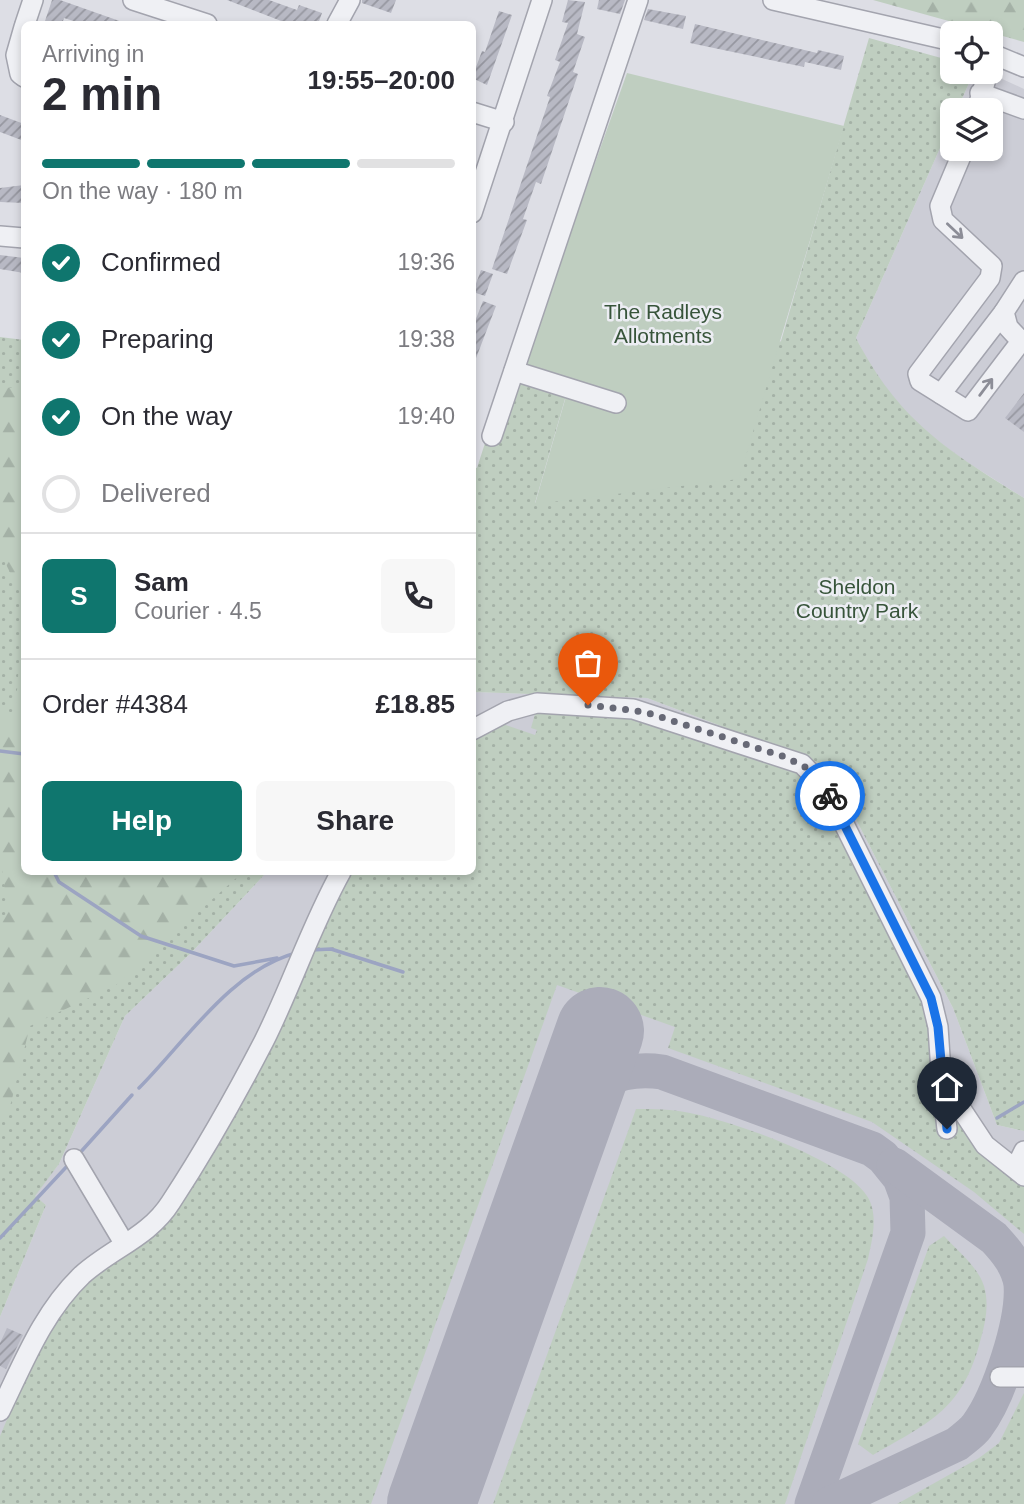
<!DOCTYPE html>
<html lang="en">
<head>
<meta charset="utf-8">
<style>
  body { margin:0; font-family:Arial,sans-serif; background:#f7f7f7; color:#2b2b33; height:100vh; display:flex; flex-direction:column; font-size:26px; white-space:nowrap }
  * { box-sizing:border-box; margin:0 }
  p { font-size:23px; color:#7c7c81 }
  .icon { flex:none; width:38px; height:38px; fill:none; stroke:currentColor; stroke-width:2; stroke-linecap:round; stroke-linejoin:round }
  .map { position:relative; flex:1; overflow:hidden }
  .side { position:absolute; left:21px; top:21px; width:455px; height:854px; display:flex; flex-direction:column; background:#fff; border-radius:10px; box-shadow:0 4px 10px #0003 }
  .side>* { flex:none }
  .controls { position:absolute; left:940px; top:21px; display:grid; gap:14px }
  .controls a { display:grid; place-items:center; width:63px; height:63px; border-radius:10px; background:#fff; box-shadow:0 4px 10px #0003; font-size:35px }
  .pin { position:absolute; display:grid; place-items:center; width:60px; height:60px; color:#fff; margin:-72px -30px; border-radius:50% 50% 50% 0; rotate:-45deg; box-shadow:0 0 7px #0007 }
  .pin .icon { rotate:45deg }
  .courier { position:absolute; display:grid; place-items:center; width:70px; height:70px; margin:-35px; border:5px solid #1a73e8; border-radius:50%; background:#fff; color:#222; box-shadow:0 2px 9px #0007 }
  .overview em { font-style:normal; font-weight:800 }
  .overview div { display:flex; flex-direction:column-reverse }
  .overview { display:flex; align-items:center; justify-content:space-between; height:119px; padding:0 21px }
  h1 { font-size:46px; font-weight:800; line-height:52px }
  .bar { display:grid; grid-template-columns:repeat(4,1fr); gap:10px 7px; align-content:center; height:84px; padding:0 21px }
  .bar i { height:9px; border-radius:5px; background:#e1e1e2 }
  .bar .active { background:#0f766e }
  .bar p { grid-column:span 4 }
  .line { display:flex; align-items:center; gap:18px; padding:0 21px; border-top:2px solid #e1e1e2 }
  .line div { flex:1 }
  .round { display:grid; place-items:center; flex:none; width:74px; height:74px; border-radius:10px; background:#f7f7f7 }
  ol { padding:0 21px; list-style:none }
  li { display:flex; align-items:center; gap:21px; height:77px }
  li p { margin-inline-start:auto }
  li .icon { padding:7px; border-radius:50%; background:#0f766e; color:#fff; stroke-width:4 }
  li:last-child { color:#7c7c81 }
  li i { width:38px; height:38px; border:4px solid #e1e1e2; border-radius:50% }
  .cta { display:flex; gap:14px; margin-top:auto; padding:14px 21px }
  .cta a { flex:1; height:80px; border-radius:10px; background:#0f766e; color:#fff; font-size:28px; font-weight:800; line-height:80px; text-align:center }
  .cta a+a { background:#f7f7f7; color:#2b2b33 }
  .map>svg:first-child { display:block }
  .built { fill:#cccdd6 }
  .grass { fill:url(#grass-dots) }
  .forest { fill:url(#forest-firs) }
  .garden { fill:#bfcec0 }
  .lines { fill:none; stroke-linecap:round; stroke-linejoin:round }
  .stream { stroke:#9ca4c2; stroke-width:3.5 }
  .taxiway { stroke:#abacb9; stroke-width:35 }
  .runway { stroke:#abacb9; stroke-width:88 }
  .building { fill:url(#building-hatch) }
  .minor-casing { stroke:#a3a4ae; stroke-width:22 }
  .minor { stroke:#eff0f4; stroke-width:19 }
  .oneway { stroke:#8c8d97 }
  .done { stroke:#676976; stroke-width:7; stroke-dasharray:0 12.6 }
  .route { stroke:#1a73e8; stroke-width:9 }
  .labels { text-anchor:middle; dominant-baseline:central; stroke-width:5; stroke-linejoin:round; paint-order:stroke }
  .park-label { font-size:21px; fill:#37543a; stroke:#ecedf3 }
</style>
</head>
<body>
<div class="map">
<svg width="1024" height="1504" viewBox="0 0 1024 1504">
  <defs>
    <pattern id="grass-dots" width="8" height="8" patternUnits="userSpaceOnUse" patternTransform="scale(1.75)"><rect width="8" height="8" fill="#bfcec0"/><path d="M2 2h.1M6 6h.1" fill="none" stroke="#a4b1a6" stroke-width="1.8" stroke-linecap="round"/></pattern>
    <pattern id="forest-firs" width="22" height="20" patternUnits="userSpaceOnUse" patternTransform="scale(1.75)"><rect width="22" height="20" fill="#bfcec0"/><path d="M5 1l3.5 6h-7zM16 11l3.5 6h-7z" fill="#a4b1a6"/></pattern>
    <pattern id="building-hatch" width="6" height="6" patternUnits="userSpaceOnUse" patternTransform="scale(1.75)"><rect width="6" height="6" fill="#b8b9c4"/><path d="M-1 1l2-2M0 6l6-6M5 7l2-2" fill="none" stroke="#9697a0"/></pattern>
  </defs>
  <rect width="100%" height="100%" fill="#dddee5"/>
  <g class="built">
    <polygon points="974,72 987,72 1024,89 1024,498 962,459 917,425 875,375 856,338 952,121 952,149 990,149 990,110 957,110"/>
    <polygon points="473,692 647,698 829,767 953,1008 997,1125 1024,1131 1024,1504 0,1504 0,1317 46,1205 34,1196 59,1164 125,1016 191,953 267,872 472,872"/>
  </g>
  <g class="grass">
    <path d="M 869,38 L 952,61 L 952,72 L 974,72 L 957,110 L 952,110 L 952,121 L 856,338 C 899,421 947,450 1024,498 L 1024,1131 L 997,1125 L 953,1008 L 829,767 L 647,698 L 473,692 L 473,467 L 477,468 L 503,387 L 518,380 L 567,392 L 535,503 L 781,341 Z"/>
    <polygon points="0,337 24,340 24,872 267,872 191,953 125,1016 59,1164 35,1196 46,1205 0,1317"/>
    <polygon points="536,710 652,718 813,779 921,988 937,1066 1004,1171 1024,1186 1024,1234 974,1192 872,1122 668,1048 675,1027 557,985 371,1504 0,1504 0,1436 45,1330 76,1291 155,1230 346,872 472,872 473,735 497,722 535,735 537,730 531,728"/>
    <path d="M 636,1109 C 654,1109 672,1109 690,1113 C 732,1121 844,1160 867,1196 C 879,1214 872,1240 868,1259 L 785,1504 L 493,1504 Z"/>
    <path d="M 944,1236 C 957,1250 978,1267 984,1286 C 989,1303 986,1321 981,1338 C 963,1409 932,1421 873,1455 L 858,1444 L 929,1246 Z"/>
    <polygon points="1024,1393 1024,1504 897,1504 979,1458 999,1443"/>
  </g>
  <g class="forest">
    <polygon points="873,0 1024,0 1024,42"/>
    <polygon points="24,387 24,872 243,872 116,985 30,1026 11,1103 0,1123 0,924 8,912 0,856 0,716 15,716 24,601 0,552 0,388"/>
  </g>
  <polygon class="garden" points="627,73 844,126 739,479 535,504 567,393 518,380"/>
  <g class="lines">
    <g class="stream">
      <polyline points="0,751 24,754"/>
      <polyline points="54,872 59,882 141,936 234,966 277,958"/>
      <polyline points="311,950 331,949 403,972"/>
      <path d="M 139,1088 C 185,1042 231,970 296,953"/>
      <polyline points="997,1118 1024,1102"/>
      <polyline points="78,1155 132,1095"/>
      <polyline points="0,1238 70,1163"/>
    </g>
    <g class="taxiway">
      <path d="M 573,1107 C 595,1078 627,1067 662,1072 L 872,1149 L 883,1157 L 900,1178 L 907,1197 L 908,1233 L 812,1504"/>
      <path d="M 829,1504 L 957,1444 C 964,1438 972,1433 977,1426 C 999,1397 1024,1320 1021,1284 C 1018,1265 1006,1251 994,1238 L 894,1165"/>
    </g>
    <polyline class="runway" points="431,1504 600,1031"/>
  </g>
  <g class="building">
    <polygon points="52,0 60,0 128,24 83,24 64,18 62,24 44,24"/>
    <polygon points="227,0 269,0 297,10 299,5 322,13 318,24 289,24"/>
    <polygon points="362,0 396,0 391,13 362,3"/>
    <polygon points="568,0 585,2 577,34 585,37 573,72 578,74 541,184 536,182 523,219 527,220 507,274 492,269 550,97 547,96 560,62 555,60 568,23 562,22"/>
    <polygon points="599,0 625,0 620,14 597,9"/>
    <polygon points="648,9 686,16 683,29 644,20"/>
    <polygon points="499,11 512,15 487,85 472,78 482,51 485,52"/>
    <polygon points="695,24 817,53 818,50 844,56 841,70 805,62 804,67 690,43"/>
    <polygon points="0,115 24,124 24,141 0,132"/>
    <polygon points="24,185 24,203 0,202 0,188"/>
    <polygon points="0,255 24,258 24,273 0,269"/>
    <polygon points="481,270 493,274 485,296 473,292"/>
    <polygon points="483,301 496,306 473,366 472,329"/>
    <polygon points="1024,393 1024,432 1005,418"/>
    <polygon points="7,1328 23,1335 6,1369 0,1366 0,1343"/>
  </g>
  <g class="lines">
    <defs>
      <g id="minor">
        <polyline points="133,0 207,24"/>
        <polyline points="773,0 952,41"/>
        <polyline points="25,24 33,0"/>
        <polyline points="337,24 350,0"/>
        <polyline points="24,27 16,55 20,74 24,77"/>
        <polyline points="990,53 1024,67"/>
        <polyline points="980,93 1024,109"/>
        <polyline points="977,110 988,72"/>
        <polyline points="472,112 504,122"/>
        <polyline points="964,149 940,206 943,220 992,266 990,278 918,374 920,381 968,411 1019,344 1020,340 1008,327 1004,312 1024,281"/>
        <polyline points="472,213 542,0"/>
        <polyline points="0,236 24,238"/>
        <polyline points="514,371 616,403"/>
        <polyline points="941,394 1004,312"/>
        <polyline points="492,436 638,0"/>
        <polyline points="472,730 508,711 537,703 633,709 802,764 827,790 931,998 938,1027 941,1072 948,1089 985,1145 1024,1176"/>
        <polyline points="942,1085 947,1129"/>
        <polyline points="74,1159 124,1243"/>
        <polyline points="1016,1167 1024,1151"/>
        <polyline points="1000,1377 1024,1377"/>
        <path d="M 0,1411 C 23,1364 43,1312 82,1275 C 112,1248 149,1237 171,1202 C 205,1150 236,1095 264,1041 C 292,985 311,926 341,872"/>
      </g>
    </defs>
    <use href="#minor" class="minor-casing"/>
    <use href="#minor" class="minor"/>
  </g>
  <defs><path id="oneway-shaft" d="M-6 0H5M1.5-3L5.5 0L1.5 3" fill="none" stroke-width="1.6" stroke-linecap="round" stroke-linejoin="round" transform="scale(1.75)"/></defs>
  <g class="oneway">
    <use href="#oneway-shaft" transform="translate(955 231) rotate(43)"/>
    <use href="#oneway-shaft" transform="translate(986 387) rotate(-53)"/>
  </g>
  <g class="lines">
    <polyline class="done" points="588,705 645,712 785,757 811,770 830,796"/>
    <polyline class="route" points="830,796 931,998 938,1027 947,1129"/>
  </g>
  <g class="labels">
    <g class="park-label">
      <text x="663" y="311">The Radleys<tspan x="663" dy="24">Allotments</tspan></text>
      <text x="857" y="586">Sheldon<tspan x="857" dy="24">Country Park</tspan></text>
    </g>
  </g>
</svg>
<div class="controls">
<a><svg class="icon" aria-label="locate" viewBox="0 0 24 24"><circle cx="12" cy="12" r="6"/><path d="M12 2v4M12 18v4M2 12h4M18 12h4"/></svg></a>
<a><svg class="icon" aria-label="layers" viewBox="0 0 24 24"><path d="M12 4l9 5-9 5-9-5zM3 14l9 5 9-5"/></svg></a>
</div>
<div class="pin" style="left:588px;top:705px;background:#ea580c"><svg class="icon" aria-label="bag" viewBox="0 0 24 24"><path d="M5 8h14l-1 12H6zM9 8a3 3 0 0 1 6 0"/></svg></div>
<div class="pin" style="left:947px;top:1129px;background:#1f2937"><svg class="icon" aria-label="home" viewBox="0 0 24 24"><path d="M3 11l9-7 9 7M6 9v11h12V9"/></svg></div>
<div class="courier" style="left:830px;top:796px"><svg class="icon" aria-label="bike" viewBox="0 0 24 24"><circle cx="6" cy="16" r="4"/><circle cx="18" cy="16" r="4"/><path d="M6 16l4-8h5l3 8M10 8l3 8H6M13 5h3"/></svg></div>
<section class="side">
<div class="overview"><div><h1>2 min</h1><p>Arriving in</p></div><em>19:55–20:00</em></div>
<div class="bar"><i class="active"></i><i class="active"></i><i class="active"></i><i></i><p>On the way · 180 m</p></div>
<ol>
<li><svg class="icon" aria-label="check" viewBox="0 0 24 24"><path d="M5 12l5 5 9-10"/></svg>Confirmed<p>19:36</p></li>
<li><svg class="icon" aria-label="check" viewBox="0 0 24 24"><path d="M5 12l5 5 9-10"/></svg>Preparing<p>19:38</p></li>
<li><svg class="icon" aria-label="check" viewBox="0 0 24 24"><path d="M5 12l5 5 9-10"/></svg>On the way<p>19:40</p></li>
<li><i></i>Delivered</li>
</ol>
<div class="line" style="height:126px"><b class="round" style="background:#0f766e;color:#fff">S</b><div><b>Sam</b><p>Courier · 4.5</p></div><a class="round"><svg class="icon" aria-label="phone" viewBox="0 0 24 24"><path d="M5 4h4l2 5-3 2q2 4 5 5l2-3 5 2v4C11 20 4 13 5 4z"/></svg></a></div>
<div class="line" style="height:91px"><div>Order #4384</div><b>£18.85</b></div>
<div class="cta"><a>Help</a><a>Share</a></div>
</section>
</div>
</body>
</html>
